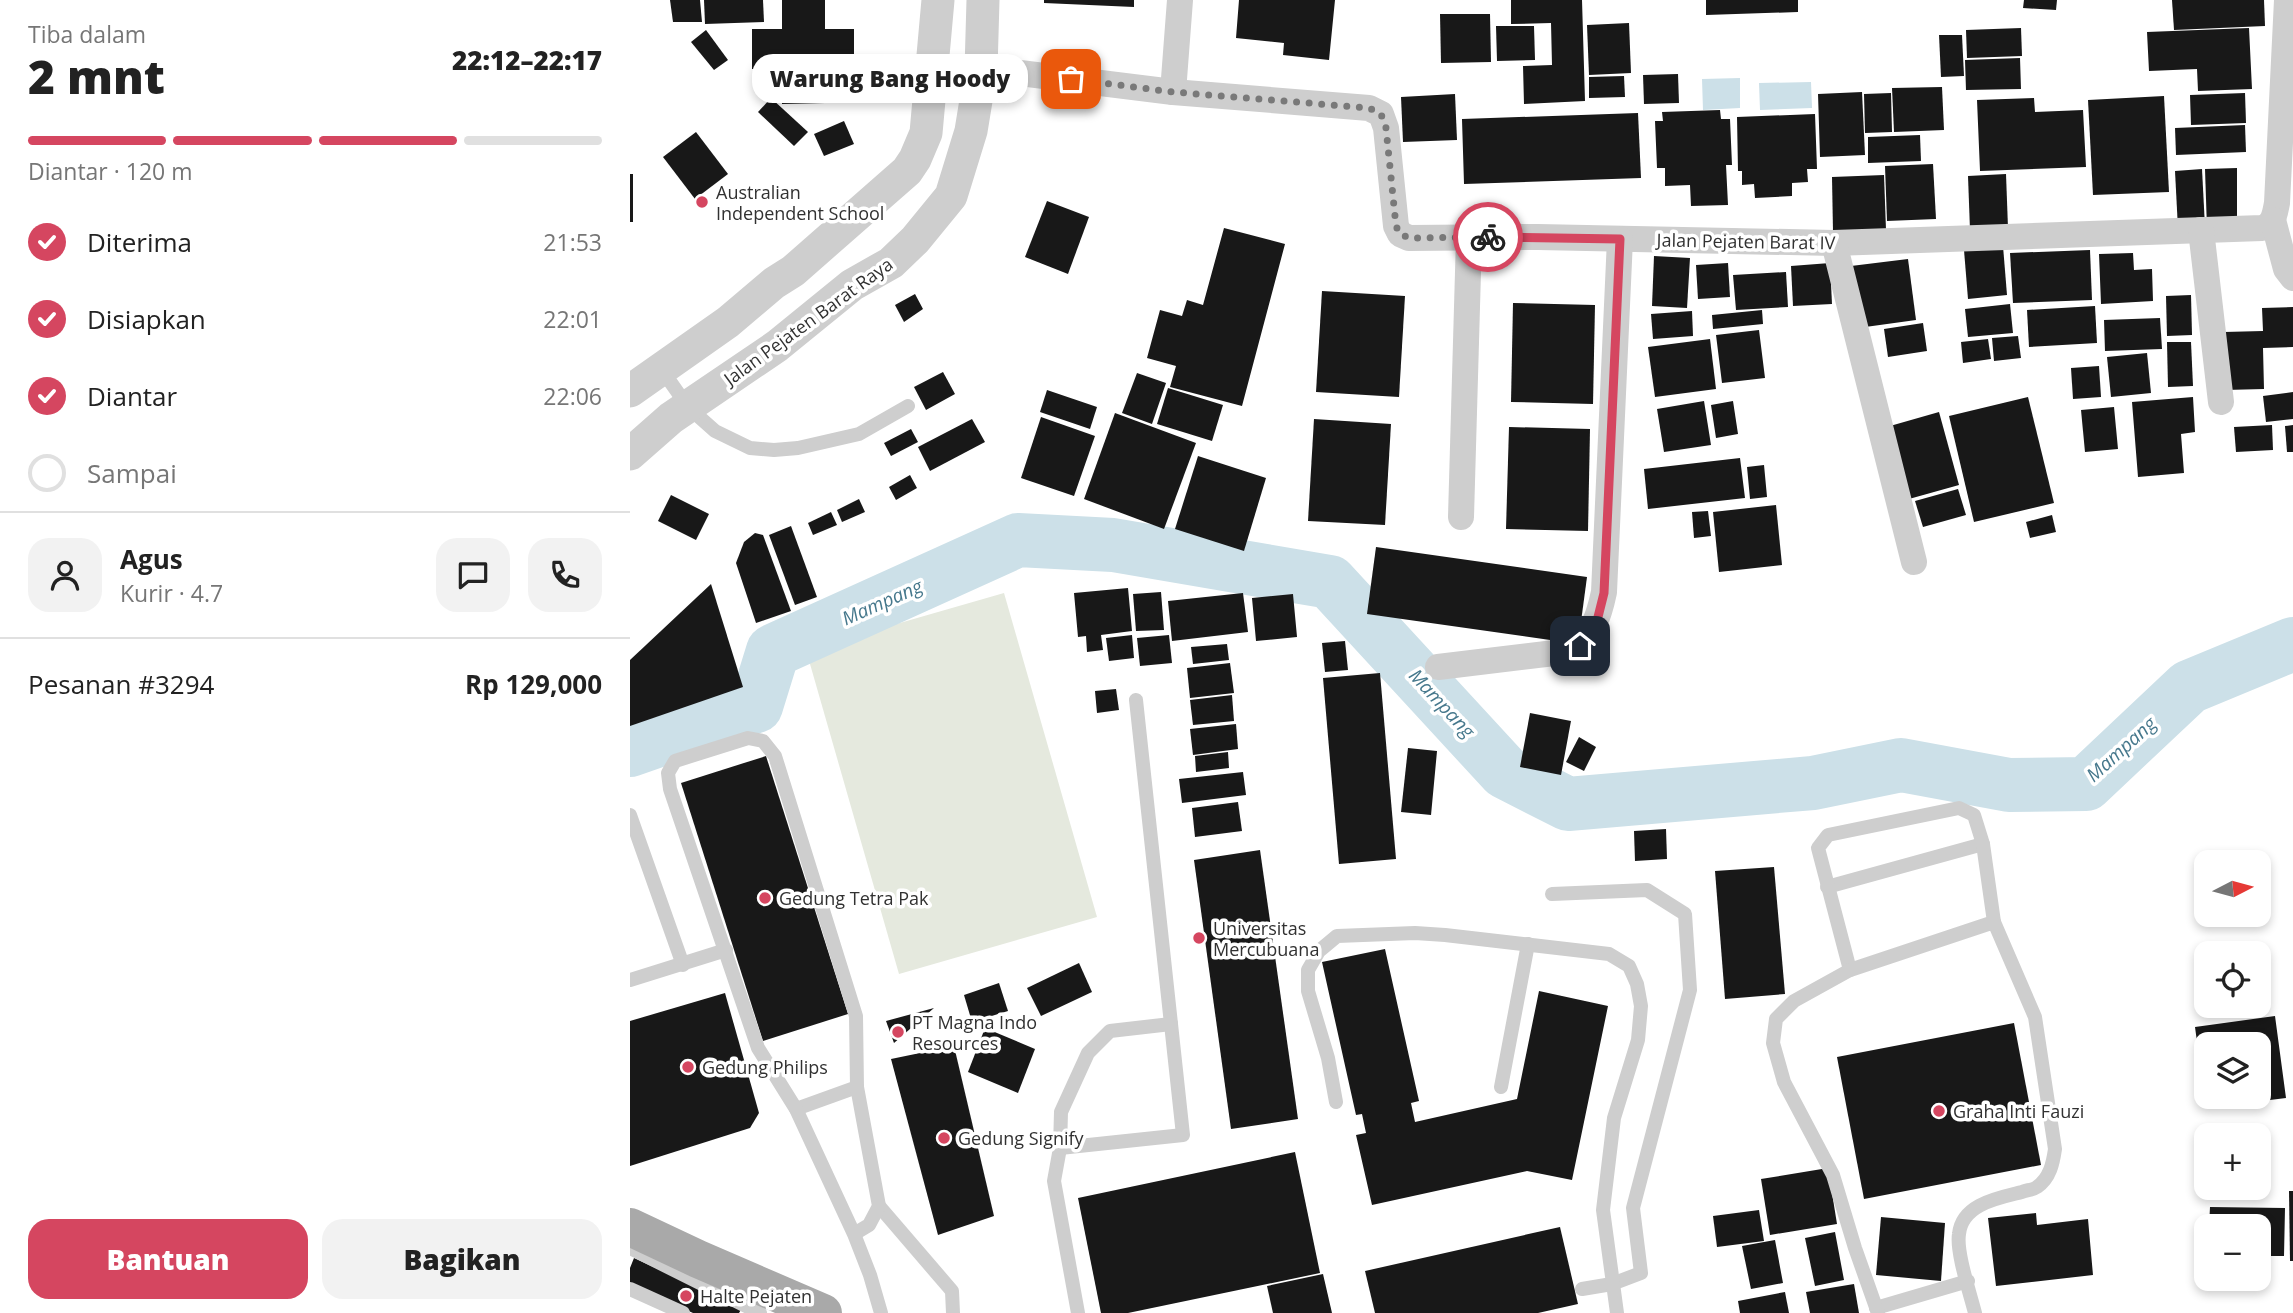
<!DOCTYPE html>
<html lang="id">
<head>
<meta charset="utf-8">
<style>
  body { margin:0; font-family:"Open Sans",sans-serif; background:#f2f2f2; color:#222; height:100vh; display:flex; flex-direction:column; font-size:26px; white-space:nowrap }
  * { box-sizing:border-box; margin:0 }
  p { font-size:23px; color:#767676 }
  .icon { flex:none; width:38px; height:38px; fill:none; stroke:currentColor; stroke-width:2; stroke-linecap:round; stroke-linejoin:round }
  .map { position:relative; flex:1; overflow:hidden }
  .side { display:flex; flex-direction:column; background:#fff; width:630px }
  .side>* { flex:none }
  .needle { width:46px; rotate:84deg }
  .controls { position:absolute; left:1564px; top:850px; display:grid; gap:14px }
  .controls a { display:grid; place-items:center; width:77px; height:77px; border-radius:14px; background:#fff; box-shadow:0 4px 10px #0003; font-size:35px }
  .pin { position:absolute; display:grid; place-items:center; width:60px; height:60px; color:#fff; margin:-30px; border-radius:14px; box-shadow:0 4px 10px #0006 }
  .courier { position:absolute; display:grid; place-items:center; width:70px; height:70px; margin:-35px; border:5px solid #d54660; border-radius:50%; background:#fff; color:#222; box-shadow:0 2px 9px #0007 }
  .bubble { position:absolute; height:49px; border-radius:21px; background:#fff; box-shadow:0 4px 10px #0003; font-size:23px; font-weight:800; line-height:49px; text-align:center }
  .head em { font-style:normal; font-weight:800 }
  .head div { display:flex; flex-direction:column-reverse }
  .head { display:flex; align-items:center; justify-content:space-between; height:119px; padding:0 28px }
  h1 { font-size:46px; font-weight:800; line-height:52px }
  .bar { display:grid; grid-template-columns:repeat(4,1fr); gap:10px 7px; align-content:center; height:84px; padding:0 28px }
  .bar i { height:9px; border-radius:5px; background:#e0e0e0 }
  .bar .active { background:#d54660 }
  .bar p { grid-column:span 4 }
  .line { display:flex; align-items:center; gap:18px; padding:0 28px; border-top:2px solid #e0e0e0 }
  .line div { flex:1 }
  .round { display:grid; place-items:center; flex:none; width:74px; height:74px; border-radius:21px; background:#f2f2f2 }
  ol { padding:0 28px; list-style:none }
  li { display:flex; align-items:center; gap:21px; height:77px }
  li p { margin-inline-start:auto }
  li .icon { padding:7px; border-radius:50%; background:#d54660; color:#fff; stroke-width:4 }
  li:last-child { color:#767676 }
  li i { width:38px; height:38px; border:4px solid #e0e0e0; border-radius:50% }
  .action { display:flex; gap:14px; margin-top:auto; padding:14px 28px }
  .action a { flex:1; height:80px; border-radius:21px; background:#d54660; color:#fff; font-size:28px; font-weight:800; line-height:80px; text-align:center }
  .action a+a { background:#f2f2f2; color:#222 }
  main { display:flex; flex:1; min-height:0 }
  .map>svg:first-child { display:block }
  .green { fill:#e5e9de }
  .water { fill:#cce0e8 }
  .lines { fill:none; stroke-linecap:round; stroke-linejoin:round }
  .river { stroke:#cce0e8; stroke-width:54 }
  .building { fill:#181818; fill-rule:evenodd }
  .service { stroke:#cecece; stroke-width:14 }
  .minor { stroke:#cecece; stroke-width:26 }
  .tertiary { stroke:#cecece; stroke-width:33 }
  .primary { stroke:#a9a9a9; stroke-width:38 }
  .done { stroke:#797979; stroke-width:7; stroke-dasharray:0 12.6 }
  .route { stroke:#d54660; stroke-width:9 }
  .poi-dot { fill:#d54660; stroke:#fff; stroke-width:2.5 }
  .labels { text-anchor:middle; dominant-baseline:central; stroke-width:7; stroke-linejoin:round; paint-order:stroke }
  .poi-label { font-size:18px; fill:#313131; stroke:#fff; text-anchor:start }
  .street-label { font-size:18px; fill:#313131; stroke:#fff }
  .water-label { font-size:19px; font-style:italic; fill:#46788c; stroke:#fff }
</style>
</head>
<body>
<main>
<section class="side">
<div class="head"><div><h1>2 mnt</h1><p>Tiba dalam</p></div><em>22:12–22:17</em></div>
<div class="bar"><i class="active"></i><i class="active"></i><i class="active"></i><i></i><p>Diantar · 120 m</p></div>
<ol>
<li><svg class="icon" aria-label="check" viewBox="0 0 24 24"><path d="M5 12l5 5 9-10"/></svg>Diterima<p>21:53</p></li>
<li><svg class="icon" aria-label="check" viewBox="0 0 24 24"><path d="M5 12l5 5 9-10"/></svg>Disiapkan<p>22:01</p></li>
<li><svg class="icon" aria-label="check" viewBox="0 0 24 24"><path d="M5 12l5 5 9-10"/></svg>Diantar<p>22:06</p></li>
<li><i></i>Sampai</li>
</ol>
<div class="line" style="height:126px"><a class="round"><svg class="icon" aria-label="person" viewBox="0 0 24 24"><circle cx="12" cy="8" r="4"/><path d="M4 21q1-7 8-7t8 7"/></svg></a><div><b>Agus</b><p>Kurir · 4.7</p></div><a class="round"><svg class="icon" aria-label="chat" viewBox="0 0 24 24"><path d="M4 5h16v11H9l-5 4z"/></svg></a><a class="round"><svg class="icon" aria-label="phone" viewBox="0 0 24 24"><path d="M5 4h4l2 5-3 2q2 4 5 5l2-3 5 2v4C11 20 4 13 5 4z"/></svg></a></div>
<div class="line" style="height:91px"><div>Pesanan #3294</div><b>Rp 129,000</b></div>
<div class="action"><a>Bantuan</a><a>Bagikan</a></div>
</section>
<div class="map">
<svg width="1663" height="1313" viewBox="0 0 1663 1313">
  <rect width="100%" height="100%" fill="#fff"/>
  <polygon class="green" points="374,593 467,917 269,974 176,650"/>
  <g class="water">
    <polygon points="1110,78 1110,108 1073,110 1072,79"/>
    <polygon points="1181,82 1182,108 1130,110 1129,83"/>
  </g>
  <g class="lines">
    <polyline class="river" points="0,750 126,706 143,651 388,540 483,545 700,582 875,772 938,804 1183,783 1271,765 1379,785 1456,784 1559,687 1663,644"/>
  </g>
  <g class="building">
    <polygon points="40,0 70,0 72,22 43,22"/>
    <polygon points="74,0 133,0 134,22 75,24"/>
    <polygon points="152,0 195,0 195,29 224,29 224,68 195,68 195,103 152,104 152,69 122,69 122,29 152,29"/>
    <polygon points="414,0 504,0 504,7 414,3"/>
    <polygon points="609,0 705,0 699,60 653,55 654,43 606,38"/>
    <polygon points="881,0 952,0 955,101 894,104 893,66 922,65 921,23 881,24"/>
    <polygon points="1076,0 1168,0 1168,12 1076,15"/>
    <polygon points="1394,0 1427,0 1426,10 1393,8"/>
    <polygon points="1542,0 1634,0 1635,26 1544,30"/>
    <polygon points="810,14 860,14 861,62 811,63"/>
    <polygon points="999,23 1001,73 959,75 957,25"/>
    <polygon points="866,26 904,26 905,60 867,61"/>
    <polygon points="1391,28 1392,56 1337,58 1336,30"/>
    <polygon points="1619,28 1622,89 1568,91 1567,69 1519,71 1517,32"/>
    <polygon points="76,30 98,60 84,70 61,42"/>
    <polygon points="1309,35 1332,35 1334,76 1311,77"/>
    <polygon points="1390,58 1391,89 1336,90 1335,60"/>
    <polygon points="1048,74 1049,103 1014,104 1013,75"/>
    <polygon points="994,76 995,97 959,98 959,77"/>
    <polygon points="1312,87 1314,130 1264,132 1262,88"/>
    <polygon points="1232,92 1235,155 1190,157 1188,94"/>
    <polygon points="1261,93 1262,132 1235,133 1234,94"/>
    <polygon points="1615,93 1616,123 1561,125 1560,95"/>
    <polygon points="825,94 827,140 773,142 771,97"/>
    <polygon points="1534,96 1539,192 1463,195 1458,100"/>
    <polygon points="141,98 178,132 164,146 128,112"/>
    <polygon points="1404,98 1405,112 1453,110 1456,167 1350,171 1347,100"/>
    <polygon points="1090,110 1091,119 1100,119 1102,165 1096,165 1098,205 1061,206 1060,185 1035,186 1035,168 1027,168 1025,121 1033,121 1032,112"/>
    <polygon points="1008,113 1011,178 834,184 832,119"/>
    <polygon points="1185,114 1187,169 1177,169 1178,182 1162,183 1162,196 1125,198 1124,184 1112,185 1112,171 1108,171 1107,117"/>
    <polygon points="214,121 224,144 194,156 184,134"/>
    <polygon points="1615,125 1616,152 1546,155 1545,128"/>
    <polygon points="66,132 98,174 65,199 33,157"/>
    <polygon points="1290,135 1291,161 1238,163 1238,137"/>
    <polygon points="1303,164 1306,219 1257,221 1255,166"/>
    <polygon points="1607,168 1607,216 1577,229 1575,169"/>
    <polygon points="1572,169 1575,227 1548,229 1545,171"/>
    <rect x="0" y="174" width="3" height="48"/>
    <polygon points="1376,174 1378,228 1340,230 1338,176"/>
    <polygon points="1254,175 1256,230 1203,232 1202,177"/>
    <polygon points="417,201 459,217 438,274 395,257"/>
    <polygon points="594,228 655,244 612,406 540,387 546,366 517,358 530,310 552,316 557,300 573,305"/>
    <polygon points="1373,246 1377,295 1338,299 1334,250"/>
    <polygon points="1460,250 1462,300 1383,303 1380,253"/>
    <polygon points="1503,253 1504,270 1522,269 1523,301 1471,304 1469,254"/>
    <polygon points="1024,256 1060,258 1057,308 1022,306"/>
    <polygon points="1278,259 1286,320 1228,328 1221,266"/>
    <polygon points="1098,263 1100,297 1068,299 1066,265"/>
    <polygon points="1200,263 1202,304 1163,306 1161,266"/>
    <polygon points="1156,272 1158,307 1106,310 1103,275"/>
    <polygon points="692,291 775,296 769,397 686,392"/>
    <polygon points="285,294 293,309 274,322 265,305"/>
    <polygon points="1561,295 1562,335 1537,336 1536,296"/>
    <polygon points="883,303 965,305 963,404 881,402"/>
    <polygon points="1380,304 1383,333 1338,337 1335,309"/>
    <polygon points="1465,306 1467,343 1399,347 1397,310"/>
    <polygon points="1663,307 1663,347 1633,348 1634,389 1595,390 1594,332 1633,331 1632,308"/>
    <polygon points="1132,310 1133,324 1083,329 1082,315"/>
    <polygon points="1062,311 1063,336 1023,339 1021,314"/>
    <polygon points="1530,318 1532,349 1475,351 1474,320"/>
    <polygon points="1293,323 1297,351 1258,357 1254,329"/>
    <polygon points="1129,330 1135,378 1092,383 1086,335"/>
    <polygon points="1388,336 1391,358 1364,361 1362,338"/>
    <polygon points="1080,339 1086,389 1025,397 1018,347"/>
    <polygon points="1358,339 1361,359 1333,363 1331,342"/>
    <polygon points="1537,342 1561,342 1563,386 1538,387"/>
    <polygon points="1517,353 1521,393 1481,397 1477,357"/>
    <polygon points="1469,366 1471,397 1443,399 1441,368"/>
    <polygon points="313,372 325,394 296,410 284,387"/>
    <polygon points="507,373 536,383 522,424 492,413"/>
    <polygon points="538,388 593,405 582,441 527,424"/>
    <polygon points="417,390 467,407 460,429 410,412"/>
    <polygon points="1663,392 1663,419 1636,422 1633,396"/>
    <polygon points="1398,397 1424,503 1344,522 1319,416"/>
    <polygon points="1563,397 1565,432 1551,434 1554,473 1508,477 1502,402"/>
    <polygon points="1074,401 1081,445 1034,452 1027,409"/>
    <polygon points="1103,401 1108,434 1086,438 1081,405"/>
    <polygon points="1484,407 1488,449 1455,452 1451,410"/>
    <polygon points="1309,412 1329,485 1279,499 1260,426"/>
    <polygon points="485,413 566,443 534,529 454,499"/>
    <polygon points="411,417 465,436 444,496 391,478"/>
    <polygon points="342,419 355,442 300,471 288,447"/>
    <polygon points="684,419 761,424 755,525 678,521"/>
    <polygon points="1642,425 1643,450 1606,452 1604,427"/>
    <polygon points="1663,425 1663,452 1657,452 1655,426"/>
    <polygon points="879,427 960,429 958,531 876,529"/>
    <polygon points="281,429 288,442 261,456 254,443"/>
    <polygon points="568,456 636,478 614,551 545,529"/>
    <polygon points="1110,458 1115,498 1018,509 1014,469"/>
    <polygon points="1134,465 1137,497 1120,499 1117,467"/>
    <polygon points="280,475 287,488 266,500 259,487"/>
    <polygon points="1328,489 1336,515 1293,527 1285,501"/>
    <polygon points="41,495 79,514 66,540 28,521"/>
    <polygon points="229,499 235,512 212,522 207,510"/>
    <polygon points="1146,505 1152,565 1089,572 1083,512"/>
    <polygon points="1078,511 1081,536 1064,538 1062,512"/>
    <polygon points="201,512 207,525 183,535 178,523"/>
    <polygon points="1422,515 1426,532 1400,538 1396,522"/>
    <polygon points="161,526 187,597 165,605 139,535"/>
    <polygon points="125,533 133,535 161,611 126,623 106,563 114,542"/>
    <polygon points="746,547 957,577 948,644 737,614"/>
    <polygon points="81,584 113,687 0,726 0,660"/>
    <polygon points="498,588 502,631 471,635 473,650 457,652 456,636 448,637 444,593"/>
    <polygon points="531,592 534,630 506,631 503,594"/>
    <polygon points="613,593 618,632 542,641 538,601"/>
    <polygon points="663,594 667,637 626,641 622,598"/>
    <polygon points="502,635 504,658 479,661 476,638"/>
    <polygon points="539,635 542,663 510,666 507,638"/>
    <polygon points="715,641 718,670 695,672 692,643"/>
    <polygon points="597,644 599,660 563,664 561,647"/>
    <polygon points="600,663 604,693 560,698 557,668"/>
    <polygon points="750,673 766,859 709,864 693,678"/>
    <polygon points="486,689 489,710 467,713 465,691"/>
    <polygon points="602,695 604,721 563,725 560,700"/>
    <polygon points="900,713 941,721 931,775 890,767"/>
    <polygon points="606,724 608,749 563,755 560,729"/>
    <polygon points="949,737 966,747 954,771 936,762"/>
    <polygon points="778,748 807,751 801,815 771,812"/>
    <polygon points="598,752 599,768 566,772 565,756"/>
    <polygon points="136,756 218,1014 133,1041 51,783"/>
    <polygon points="613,772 616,795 552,803 549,779"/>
    <polygon points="608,802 612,831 565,837 562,808"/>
    <polygon points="1036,829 1037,859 1005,861 1004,831"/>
    <polygon points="630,850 668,1119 601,1129 564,860"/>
    <polygon points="1144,867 1155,994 1095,999 1085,871"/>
    <polygon points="755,949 789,1101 781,1103 785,1122 887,1099 909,991 978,1006 942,1180 897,1171 742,1205 726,1135 736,1133 732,1114 726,1115 692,962"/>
    <polygon points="449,963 462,992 411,1016 397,988"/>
    <polygon points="369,983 378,1011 342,1022 334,995"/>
    <polygon points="95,993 129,1113 120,1128 0,1166 0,1021"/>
    <polygon points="304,1008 264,1043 256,1021"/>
    <path d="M 1645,1016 L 1656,1098 L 1576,1108 L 1565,1027 ZM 1577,1045 L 1629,1045 L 1629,1097 L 1577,1097 Z"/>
    <polygon points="1384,1023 1411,1165 1234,1199 1207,1057"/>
    <polygon points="355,1028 405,1049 388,1093 338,1072"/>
    <polygon points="324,1046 364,1216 308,1235 261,1059"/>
    <polygon points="665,1152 690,1273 498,1313 471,1313 448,1198"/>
    <polygon points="1198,1168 1207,1224 1140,1235 1131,1179"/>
    <polygon points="1659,1191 1663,1191 1663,1261 1660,1261"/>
    <polygon points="1580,1207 1655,1208 1654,1256 1629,1256 1629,1227 1579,1227"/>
    <polygon points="1129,1210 1134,1241 1087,1247 1083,1216"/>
    <polygon points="1406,1213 1407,1225 1458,1219 1463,1275 1366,1286 1358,1218"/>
    <polygon points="1251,1217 1315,1223 1311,1281 1246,1275"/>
    <polygon points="930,1227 948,1304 908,1313 745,1313 735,1271"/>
    <polygon points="1205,1232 1214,1280 1185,1286 1175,1238"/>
    <polygon points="1145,1240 1153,1283 1121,1289 1112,1246"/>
    <polygon points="4,1258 112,1308 109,1313 63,1313 0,1284 0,1268"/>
    <polygon points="693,1274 702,1313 643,1313 637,1286"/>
    <polygon points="1224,1284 1229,1313 1180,1313 1176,1292"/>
    <polygon points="1155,1292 1159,1313 1110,1313 1108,1301"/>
  </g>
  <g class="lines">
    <g class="service">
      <polyline points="32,370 58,407 85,431 120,448 144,450 168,448 229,434 278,406"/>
      <polyline points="0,815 53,965"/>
      <polyline points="1197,887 1353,844"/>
      <polyline points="922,894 1017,890 1055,914 1060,990 1003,1208 1011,1273 982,1284 952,1289"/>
      <polyline points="1220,970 1188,848 1198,835 1329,808 1344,815 1353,844 1364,922"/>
      <polyline points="0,980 96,950"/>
      <polyline points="871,1087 898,944"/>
      <polyline points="706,1102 698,1058 678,991 678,970 689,951 707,936 785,933 815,935 979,954 999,966 1007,984 1011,1006 1008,1040 984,1118 973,1210 987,1313"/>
      <polyline points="166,1109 227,1087"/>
      <polyline points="430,1148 553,1135 506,700"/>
      <polyline points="249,1206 322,1291 323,1313"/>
      <polyline points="224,1234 239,1225 249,1206 227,1087 226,1016 145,756 133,741 118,738 45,761 38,773 40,789 128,1048 166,1109 224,1234 240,1275 251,1313"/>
      <polyline points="0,1248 130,1313"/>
      <polyline points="0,1289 53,1313"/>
      <polyline points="1246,1308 1338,1281"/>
      <polyline points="448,1313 424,1181 430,1148 431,1112 458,1053 480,1031 541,1024"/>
      <path d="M 1248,1313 L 1225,1248 L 1203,1175 L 1154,1082 L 1143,1043 L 1146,1019 L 1164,1001 L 1220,970 L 1364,922 L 1405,1017 L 1425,1149 C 1423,1163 1420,1178 1407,1187 C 1403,1190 1396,1190 1392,1192 C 1368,1198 1332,1204 1329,1234 C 1326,1252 1340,1293 1345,1313"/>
    </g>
    <g class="minor">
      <path d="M 303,67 L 390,73 L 543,92 L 739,108 L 751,114 L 756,128 L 766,226 L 770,234 L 779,238 L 908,237 L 1204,243 L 1632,228 C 1644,225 1645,213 1647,203 L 1657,0"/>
      <polyline points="543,92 550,0"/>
      <polyline points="1643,220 1656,269 1663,278"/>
      <polyline points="1571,230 1591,402"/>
      <polyline points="1204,243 1284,562"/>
      <polyline points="831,517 839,237"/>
      <path d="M 808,667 L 941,651 C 962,638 969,616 974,592 L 990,239"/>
    </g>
    <g class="tertiary">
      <polyline points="0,391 98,322 144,283 163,271 277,171 285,159 296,133 308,0"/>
      <polyline points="0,454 41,418 147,346 222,285 261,263 285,240 321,196 341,131 351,70 353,0"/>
    </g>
    <polyline class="primary" points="0,1227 68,1259 193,1313"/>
  </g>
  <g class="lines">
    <polyline class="done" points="441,79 543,92 739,108 751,114 756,128 766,226 770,234 779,238 858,237"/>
    <polyline class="route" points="858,237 990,239 974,593 967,621 950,646"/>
  </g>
  <g class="poi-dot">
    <circle cx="72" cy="202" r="7"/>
    <circle cx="135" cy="898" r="7"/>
    <circle cx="569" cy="938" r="7"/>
    <circle cx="268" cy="1032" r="7"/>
    <circle cx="58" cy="1067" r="7"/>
    <circle cx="1309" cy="1111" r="7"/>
    <circle cx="314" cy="1138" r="7"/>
    <circle cx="56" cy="1296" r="7"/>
  </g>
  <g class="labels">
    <g class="poi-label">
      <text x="86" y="192">Australian<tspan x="86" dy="21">Independent School</tspan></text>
      <text x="149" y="898">Gedung Tetra Pak</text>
      <text x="583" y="928">Universitas<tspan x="583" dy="21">Mercubuana</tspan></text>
      <text x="282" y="1022">PT Magna Indo<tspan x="282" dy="21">Resources</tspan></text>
      <text x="72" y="1067">Gedung Philips</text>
      <text x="1323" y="1111">Graha Inti Fauzi</text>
      <text x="328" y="1138">Gedung Signify</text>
      <text x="70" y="1296">Halte Pejaten</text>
    </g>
    <g class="street-label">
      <text transform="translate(1116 241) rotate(1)">Jalan Pejaten Barat IV</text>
      <text transform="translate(178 321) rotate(-36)">Jalan Pejaten Barat Raya</text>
    </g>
    <g class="water-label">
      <text transform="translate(252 602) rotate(-24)">Mampang</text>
      <text transform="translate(812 703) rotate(47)">Mampang</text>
      <text transform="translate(1491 749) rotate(-42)">Mampang</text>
    </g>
  </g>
</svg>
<div class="controls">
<a><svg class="needle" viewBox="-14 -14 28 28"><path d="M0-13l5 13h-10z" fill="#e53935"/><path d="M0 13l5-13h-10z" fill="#767676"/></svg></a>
<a><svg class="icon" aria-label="locate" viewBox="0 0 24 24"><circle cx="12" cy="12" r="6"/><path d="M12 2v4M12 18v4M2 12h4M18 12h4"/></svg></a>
<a><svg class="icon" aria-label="layers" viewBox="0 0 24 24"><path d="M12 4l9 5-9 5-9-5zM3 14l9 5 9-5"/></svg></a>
<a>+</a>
<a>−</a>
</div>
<div class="pin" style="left:441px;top:79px;background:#ea580c"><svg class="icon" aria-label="bag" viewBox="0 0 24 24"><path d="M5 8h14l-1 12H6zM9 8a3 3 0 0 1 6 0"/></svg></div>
<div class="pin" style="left:950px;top:646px;background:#1f2937"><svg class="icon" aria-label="home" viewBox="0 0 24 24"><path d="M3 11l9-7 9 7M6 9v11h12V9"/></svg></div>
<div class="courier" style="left:858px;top:237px"><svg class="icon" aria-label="bike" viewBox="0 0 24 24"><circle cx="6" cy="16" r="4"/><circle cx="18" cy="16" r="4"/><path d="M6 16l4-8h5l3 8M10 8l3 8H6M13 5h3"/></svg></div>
<div class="bubble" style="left:122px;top:54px;width:276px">Warung Bang Hoody</div>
</div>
</main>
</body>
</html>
